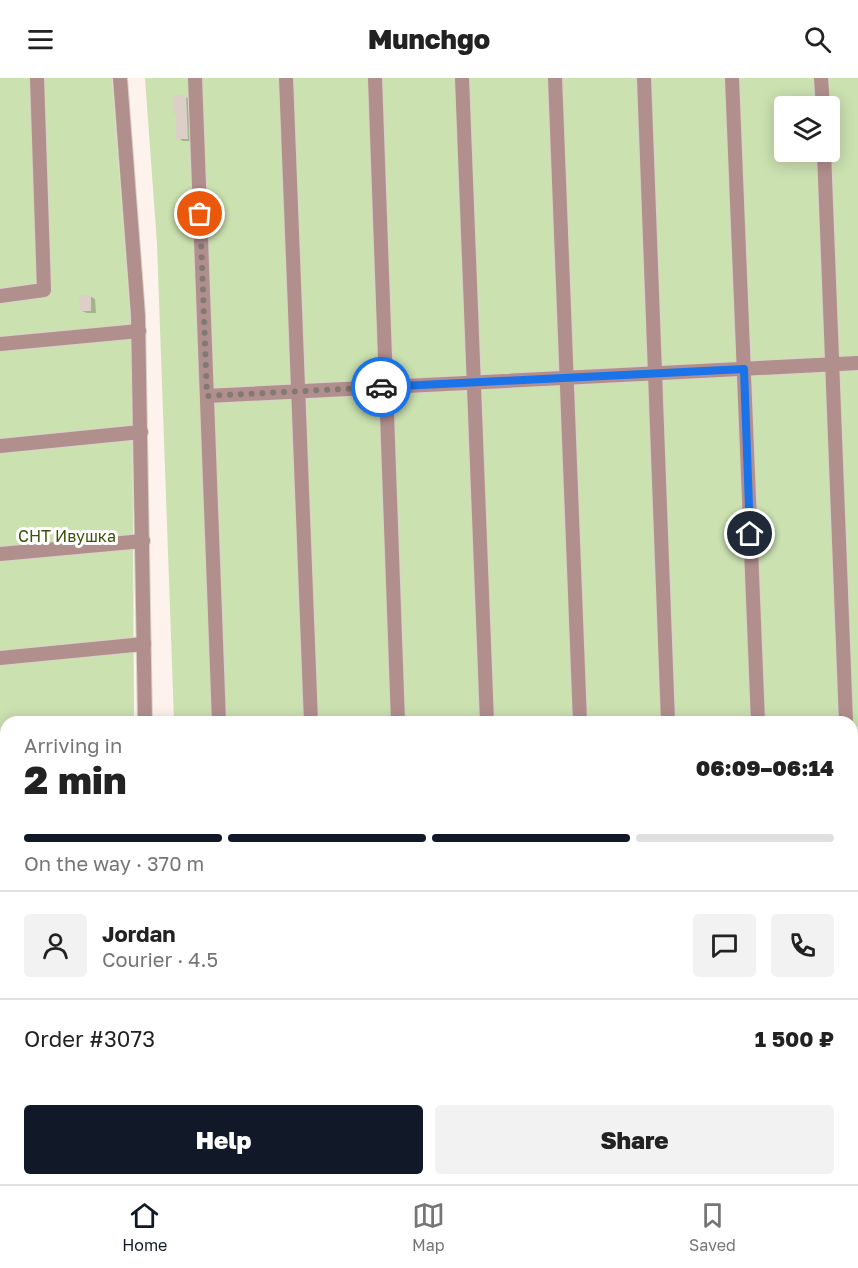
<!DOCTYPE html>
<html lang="en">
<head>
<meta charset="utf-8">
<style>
  body { margin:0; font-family:"Golos Text",sans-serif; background:#f2f2f2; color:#222; height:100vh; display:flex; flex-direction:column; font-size:22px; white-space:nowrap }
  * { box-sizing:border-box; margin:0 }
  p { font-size:20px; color:#767676 }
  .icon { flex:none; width:33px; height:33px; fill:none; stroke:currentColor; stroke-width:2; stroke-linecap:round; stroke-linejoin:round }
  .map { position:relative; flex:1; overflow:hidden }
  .drawer { position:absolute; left:0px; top:638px; width:858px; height:470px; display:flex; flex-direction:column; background:#fff; border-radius:18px 18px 0 0; box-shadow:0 3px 15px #0003 }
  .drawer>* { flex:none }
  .fabs { position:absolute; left:774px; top:18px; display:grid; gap:12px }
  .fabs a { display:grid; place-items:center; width:66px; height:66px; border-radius:6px; background:#fff; box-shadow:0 3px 15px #0003; font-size:30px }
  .pin { position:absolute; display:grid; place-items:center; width:51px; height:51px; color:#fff; margin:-26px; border:3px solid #fff; border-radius:50%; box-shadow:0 2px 6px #0007 }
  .courier { position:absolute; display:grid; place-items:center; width:60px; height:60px; margin:-30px; border:4px solid #1a73e8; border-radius:50%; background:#fff; color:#222; box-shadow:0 2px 8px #0007 }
  .overview em { font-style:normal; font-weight:800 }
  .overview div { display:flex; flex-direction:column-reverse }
  .overview { display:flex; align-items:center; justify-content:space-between; height:102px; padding:0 24px }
  h1 { font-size:39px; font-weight:800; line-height:45px }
  .bar { display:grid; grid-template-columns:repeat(4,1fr); gap:9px 6px; align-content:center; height:72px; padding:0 24px }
  .bar i { height:8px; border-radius:4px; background:#e0e0e0 }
  .bar .active { background:#111827 }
  .bar p { grid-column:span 4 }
  .line { display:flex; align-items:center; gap:15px; padding:0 24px; border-top:2px solid #e0e0e0 }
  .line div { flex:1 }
  .round { display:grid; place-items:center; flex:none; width:63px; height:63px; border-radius:6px; background:#f2f2f2 }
  .primary-button { display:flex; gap:12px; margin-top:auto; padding:12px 24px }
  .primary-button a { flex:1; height:69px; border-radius:6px; background:#111827; color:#fff; font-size:24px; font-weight:800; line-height:69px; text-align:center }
  .primary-button a+a { background:#f2f2f2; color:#222 }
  header { display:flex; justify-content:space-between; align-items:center; height:78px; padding:0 24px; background:#fff; font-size:27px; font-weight:800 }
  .tabs { display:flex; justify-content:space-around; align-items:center; height:84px; border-top:2px solid #e0e0e0; background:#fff; font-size:16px; color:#767676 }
  .tabs a { display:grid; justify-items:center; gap:3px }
  .tabs .active { color:#111827 }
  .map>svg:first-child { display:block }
  .green { fill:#cbe1b0; fill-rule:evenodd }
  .water { fill:#7cbcea; stroke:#6994b3; stroke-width:1.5 }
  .shadow { fill:#0003 }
  .building { fill:#dccfc7 }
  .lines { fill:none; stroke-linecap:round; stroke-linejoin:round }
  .minor-casing { stroke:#dad1cb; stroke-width:16 }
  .path { stroke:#a69e99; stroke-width:1.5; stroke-dasharray:4.5 4.5; stroke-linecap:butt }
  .minor { stroke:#b18f8d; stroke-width:14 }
  .done { stroke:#807974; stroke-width:6; stroke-dasharray:0 10.8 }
  .route { stroke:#1a73e8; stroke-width:8 }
  .labels { text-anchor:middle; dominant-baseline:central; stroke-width:6; stroke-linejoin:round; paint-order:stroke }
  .park-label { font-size:16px; fill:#3a5109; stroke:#fff }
</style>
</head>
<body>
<header><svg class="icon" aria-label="menu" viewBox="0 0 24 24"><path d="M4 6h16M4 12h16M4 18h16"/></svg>Munchgo<svg class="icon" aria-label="search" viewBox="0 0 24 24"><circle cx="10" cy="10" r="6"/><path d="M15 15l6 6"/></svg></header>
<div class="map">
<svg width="858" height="1106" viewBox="0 0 858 1106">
  <rect width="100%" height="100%" fill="#fdf3ec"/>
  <g class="green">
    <polygon points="0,0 112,0 131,248 0,261"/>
    <path d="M 145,0 L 858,0 L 858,997 L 852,997 L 852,644 L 174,643 L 157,166 ZM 784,28 L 830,28 L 830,74 L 784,74 Z"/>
    <polygon points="132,260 134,643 6,644 6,835 0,835 0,272"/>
  </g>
  <polygon class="water" points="669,1101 749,1101 742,1106 670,1106"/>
  <g class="shadow">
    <polygon points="185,19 190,21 193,63 183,63 178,60 178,36"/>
    <polygon points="90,218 95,221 96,235 87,235 82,233"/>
  </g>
  <g class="building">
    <polygon points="173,17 186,17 188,61 176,61 176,36 173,36"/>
    <polygon points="79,217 91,217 91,233 80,233"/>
  </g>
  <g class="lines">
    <defs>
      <g id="minor">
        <polyline points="120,0 138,237 145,644"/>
        <polyline points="195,0 219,644"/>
        <polyline points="286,0 311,644"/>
        <polyline points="375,0 398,644"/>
        <polyline points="462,0 487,644"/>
        <polyline points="555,0 580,644"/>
        <polyline points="644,0 668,644"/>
        <polyline points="732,0 758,644"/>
        <polyline points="821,0 823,28"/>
        <polyline points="824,74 846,644"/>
        <polyline points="0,218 44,212 37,0"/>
        <polyline points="0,266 139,253"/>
        <polyline points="207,318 858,285"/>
        <polyline points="0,368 141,354"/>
        <polyline points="0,476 143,463"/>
        <polyline points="0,580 144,566"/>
        <polyline points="0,683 6,682"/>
        <polyline points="0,773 6,773"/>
        <polyline points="852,794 858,953"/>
        <polyline points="0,919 6,918"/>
        <polyline points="852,980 858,979"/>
        <polyline points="0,984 6,983"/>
        <polyline points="0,1051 6,1050"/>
      </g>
    </defs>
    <use href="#minor" class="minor-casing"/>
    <g class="path">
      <polyline points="852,1099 858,1099"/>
      <polyline points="173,1101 174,1106"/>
      <polyline points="656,1101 656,1106"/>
      <polyline points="116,1106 145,1101"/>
      <polyline points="771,1106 783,1101"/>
    </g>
    <use href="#minor" class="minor"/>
  </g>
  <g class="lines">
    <polyline class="done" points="200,136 207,318 381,309"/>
    <polyline class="route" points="381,309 744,291 750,456"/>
  </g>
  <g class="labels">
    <g class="park-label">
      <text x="67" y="458">СНТ Ивушка</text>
    </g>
  </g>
</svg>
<div class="fabs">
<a><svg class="icon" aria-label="layers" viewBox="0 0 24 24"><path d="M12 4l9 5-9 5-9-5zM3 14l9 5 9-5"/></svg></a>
</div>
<div class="pin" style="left:200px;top:136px;background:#ea580c"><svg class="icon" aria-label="bag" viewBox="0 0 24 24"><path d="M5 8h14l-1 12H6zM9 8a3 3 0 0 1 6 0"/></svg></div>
<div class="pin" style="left:750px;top:456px;background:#1f2937"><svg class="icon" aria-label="home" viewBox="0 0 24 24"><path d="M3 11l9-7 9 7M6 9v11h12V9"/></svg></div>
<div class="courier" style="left:381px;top:309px"><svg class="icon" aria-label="car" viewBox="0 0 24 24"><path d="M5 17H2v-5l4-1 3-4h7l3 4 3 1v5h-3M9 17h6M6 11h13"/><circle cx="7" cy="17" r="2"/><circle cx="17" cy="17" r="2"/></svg></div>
<section class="drawer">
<div class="overview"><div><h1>2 min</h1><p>Arriving in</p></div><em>06:09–06:14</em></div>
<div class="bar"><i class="active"></i><i class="active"></i><i class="active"></i><i></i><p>On the way · 370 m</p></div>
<div class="line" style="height:108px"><a class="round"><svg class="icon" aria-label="person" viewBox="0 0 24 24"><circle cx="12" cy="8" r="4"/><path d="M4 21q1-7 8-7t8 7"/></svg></a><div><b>Jordan</b><p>Courier · 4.5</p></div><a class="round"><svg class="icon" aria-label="chat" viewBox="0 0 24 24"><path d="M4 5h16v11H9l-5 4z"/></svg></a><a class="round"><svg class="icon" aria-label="phone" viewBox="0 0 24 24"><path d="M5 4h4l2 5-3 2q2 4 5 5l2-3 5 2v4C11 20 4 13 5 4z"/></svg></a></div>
<div class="line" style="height:78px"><div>Order #3073</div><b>1 500 ₽</b></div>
<div class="primary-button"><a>Help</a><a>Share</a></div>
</section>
</div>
<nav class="tabs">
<a class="active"><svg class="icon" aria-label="home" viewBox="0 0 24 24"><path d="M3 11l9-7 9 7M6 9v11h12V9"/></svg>Home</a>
<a><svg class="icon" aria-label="map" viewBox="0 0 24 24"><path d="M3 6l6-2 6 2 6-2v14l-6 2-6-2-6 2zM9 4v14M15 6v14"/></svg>Map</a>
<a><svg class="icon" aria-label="saved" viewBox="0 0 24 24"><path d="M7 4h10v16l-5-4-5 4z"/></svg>Saved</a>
</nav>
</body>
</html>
